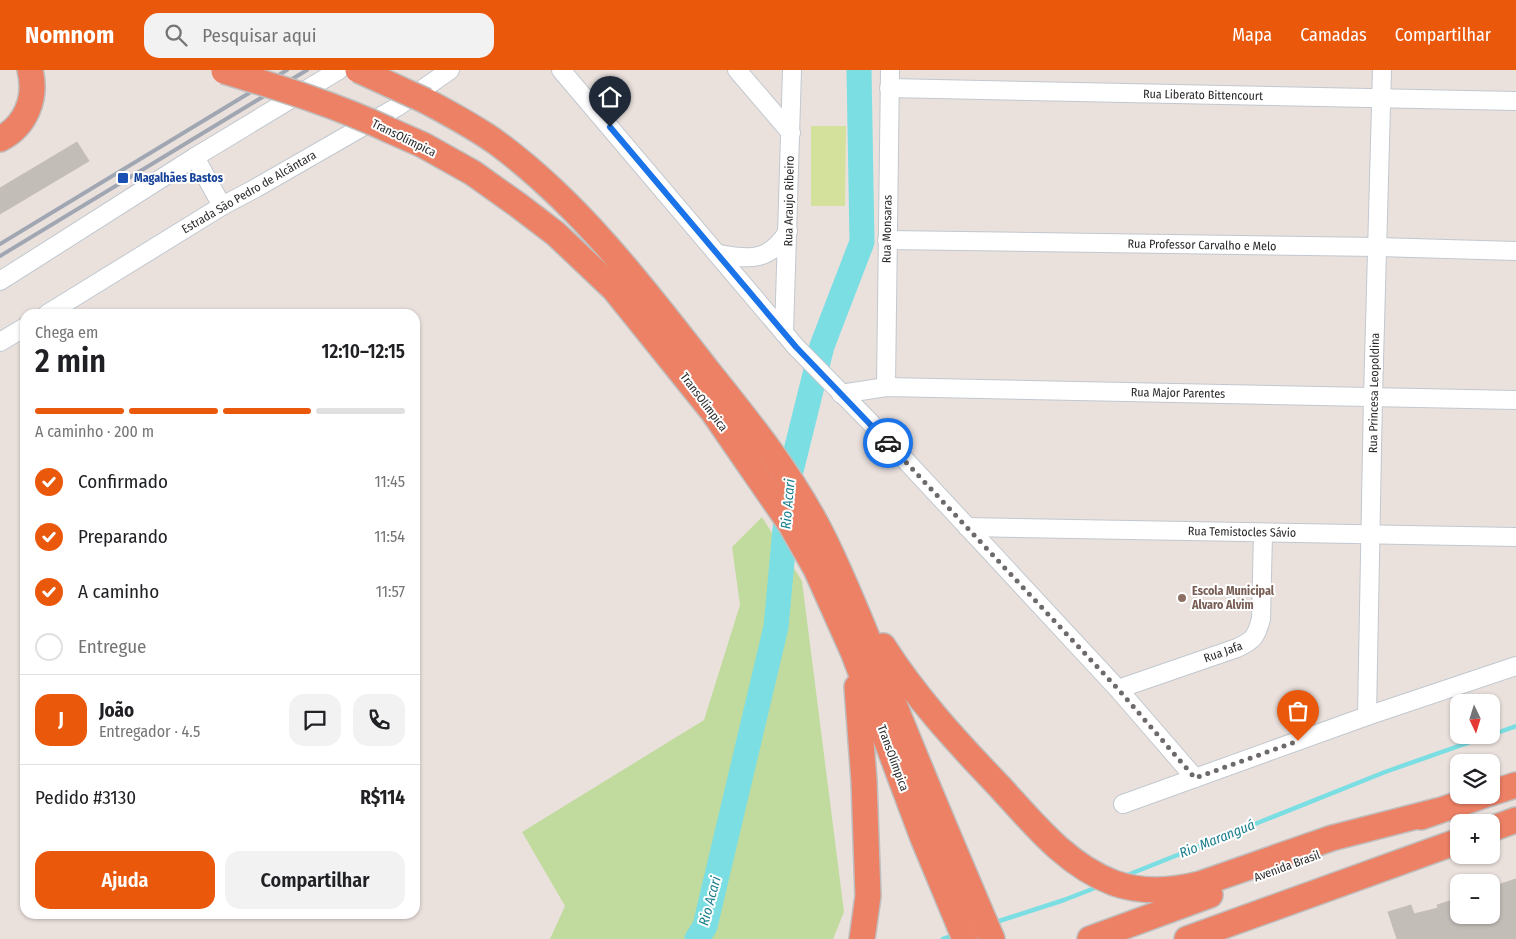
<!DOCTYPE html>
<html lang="pt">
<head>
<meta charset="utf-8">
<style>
  body { margin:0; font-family:"Fira Sans Condensed",sans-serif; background:#f2f2f2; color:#202124; height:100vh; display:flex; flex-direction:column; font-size:19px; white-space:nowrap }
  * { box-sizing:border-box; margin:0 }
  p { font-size:16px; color:#757577 }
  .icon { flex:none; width:28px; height:28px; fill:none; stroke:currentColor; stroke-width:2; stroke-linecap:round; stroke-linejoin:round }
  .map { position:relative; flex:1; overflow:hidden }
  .panel { position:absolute; left:20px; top:239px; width:400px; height:610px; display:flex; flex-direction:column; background:#fff; border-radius:15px; box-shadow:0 1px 4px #0004 }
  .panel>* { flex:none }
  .needle { width:32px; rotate:176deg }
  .fabs { position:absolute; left:1450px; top:624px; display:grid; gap:10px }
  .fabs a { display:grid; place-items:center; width:50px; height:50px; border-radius:10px; background:#fff; box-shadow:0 1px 4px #0004; font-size:25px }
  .pin { position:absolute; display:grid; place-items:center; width:42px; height:42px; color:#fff; margin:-51px -21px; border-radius:50% 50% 50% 0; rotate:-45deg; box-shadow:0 0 5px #0007 }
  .pin .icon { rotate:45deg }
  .courier { position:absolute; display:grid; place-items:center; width:50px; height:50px; margin:-25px; border:4px solid #1a73e8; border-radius:50%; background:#fff; color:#222; box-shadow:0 1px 6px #0007 }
  .head em { font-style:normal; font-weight:600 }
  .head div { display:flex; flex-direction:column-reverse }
  .head { display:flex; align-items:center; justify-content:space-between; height:85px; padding:0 15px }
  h1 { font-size:32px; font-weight:600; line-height:38px }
  .bar { display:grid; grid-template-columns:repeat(4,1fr); gap:8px 5px; align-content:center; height:60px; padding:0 15px }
  .bar i { height:6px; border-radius:4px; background:#e0e0e0 }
  .bar .on { background:#ea580c }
  .bar p { grid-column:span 4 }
  .line { display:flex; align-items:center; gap:12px; padding:0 15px; border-top:1px solid #e0e0e0 }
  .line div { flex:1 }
  .round { display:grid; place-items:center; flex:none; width:52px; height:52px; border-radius:15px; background:#f2f2f2 }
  ol { padding:0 15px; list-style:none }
  li { display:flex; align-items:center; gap:15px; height:55px }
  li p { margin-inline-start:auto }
  li .icon { padding:5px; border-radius:50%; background:#ea580c; color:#fff; stroke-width:4 }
  li:last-child { color:#757577 }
  li i { width:28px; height:28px; border:2px solid #e0e0e0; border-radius:50% }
  .cta { display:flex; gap:10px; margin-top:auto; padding:10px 15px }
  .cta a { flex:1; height:58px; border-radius:15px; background:#ea580c; color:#fff; font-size:20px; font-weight:600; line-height:58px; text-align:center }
  .cta a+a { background:#f2f2f2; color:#202124 }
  header { display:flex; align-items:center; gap:30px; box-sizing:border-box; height:70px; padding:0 25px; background:#ea580c; color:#fff }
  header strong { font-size:24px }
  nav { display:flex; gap:28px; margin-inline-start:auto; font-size:18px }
  .search { width:350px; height:45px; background:#f2f2f2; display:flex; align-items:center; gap:12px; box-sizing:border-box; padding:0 18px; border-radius:15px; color:#757577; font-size:19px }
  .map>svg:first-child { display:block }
  .green { fill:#c1db9f }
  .pitch { fill:#d4e19c }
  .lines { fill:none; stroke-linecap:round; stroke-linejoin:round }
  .stream { stroke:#7bdee2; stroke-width:4.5 }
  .river { stroke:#7bdee2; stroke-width:25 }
  .building { fill:#c3bdb8; stroke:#c5bdb7 }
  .minor-casing { stroke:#c1c8cf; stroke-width:20 }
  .highway-casing { stroke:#bfbfbf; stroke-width:28 }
  .minor { stroke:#fff; stroke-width:18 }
  .highway { stroke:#ed8165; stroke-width:25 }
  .rail { stroke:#a0a7b2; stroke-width:4 }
  .highway-bridge-casing { stroke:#bfbfbf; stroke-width:28; stroke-linecap:butt }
  .highway-bridge { stroke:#ed8165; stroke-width:25 }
  .done { stroke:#6d6a69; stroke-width:5; stroke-dasharray:0 9 }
  .route { stroke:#1a73e8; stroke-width:6 }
  .transit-dot { fill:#1a4fb4; stroke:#fff; stroke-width:2 }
  .education-dot { fill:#8d6e63; stroke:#fff; stroke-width:2 }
  .labels { text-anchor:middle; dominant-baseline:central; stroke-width:4; stroke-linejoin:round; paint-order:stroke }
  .street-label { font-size:12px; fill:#2a2a2a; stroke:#fff }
  .transit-label { font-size:12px; font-weight:bold; fill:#164399; stroke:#fff; text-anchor:start }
  .education-label { font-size:12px; font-weight:bold; fill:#785e54; stroke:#fff; text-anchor:start }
  .water-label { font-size:14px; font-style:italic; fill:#1b7f8c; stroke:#fff }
</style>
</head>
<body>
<header>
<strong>Nomnom</strong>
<div class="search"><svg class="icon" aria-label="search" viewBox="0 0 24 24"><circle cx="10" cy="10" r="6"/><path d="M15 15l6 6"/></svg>Pesquisar aqui</div>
<nav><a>Mapa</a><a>Camadas</a><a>Compartilhar</a></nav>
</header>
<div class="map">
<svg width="1516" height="869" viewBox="0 0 1516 869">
  <rect width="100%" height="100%" fill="#eae1dd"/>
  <polygon class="green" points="762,447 802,511 844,842 833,869 550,869 565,836 522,762 704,650 740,535 732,477"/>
  <polygon class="pitch" points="811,56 846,56 845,136 811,136"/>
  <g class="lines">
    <g class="stream">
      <polyline points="1491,665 1516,656"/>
      <polyline points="1125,806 1385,702 1490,665"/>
      <polyline points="993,853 1064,830 1100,816"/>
      <polyline points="943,869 955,865"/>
    </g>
    <polyline class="river" points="697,869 705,856 776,557 790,405 822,276 862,172 859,0"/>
  </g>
  <g class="building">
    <polygon points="77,72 89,91 0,144 0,118"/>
    <polygon points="1516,809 1516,869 1397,869 1388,842 1411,835 1414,844 1438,838 1437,835 1459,828 1459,845 1491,845 1491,817"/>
  </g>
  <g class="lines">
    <defs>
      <g id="minor">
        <polyline points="561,0 796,277 870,352 1118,619 1195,708"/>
        <polyline points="737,0 791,63"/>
        <polyline points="889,18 1516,31"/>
        <polyline points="195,87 222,136"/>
        <polyline points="887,170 1378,177 1516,181"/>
        <path d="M 719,184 C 751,190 770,191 788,161"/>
        <polyline points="0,211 195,87 339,0"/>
        <polyline points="47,244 222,136 256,118 397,37 450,0"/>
        <polyline points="784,263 792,0"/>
        <polyline points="0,272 25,257"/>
        <polyline points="886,317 890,0"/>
        <polyline points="841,324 886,317 1516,330"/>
        <polyline points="967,457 1516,467"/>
        <path d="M 1118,619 L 1237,578 C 1254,570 1256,567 1261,549 L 1263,463"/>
        <polyline points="1367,646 1373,327 1382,0"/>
        <polyline points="1123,734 1367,646 1516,596"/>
      </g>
      <g id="highway">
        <path d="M 426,31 C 450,44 475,57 497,73 C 581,135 645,220 708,301 C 749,352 791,404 821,463 C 848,516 869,573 892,629 C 924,710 958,789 992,869"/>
        <polyline points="389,60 423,75 473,103 518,135 556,164 614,219 713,342 791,455 816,499 854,584 923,768 965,869"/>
        <path d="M 0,69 C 26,56 37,28 30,0"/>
        <path d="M 883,576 C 916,628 957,672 999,716 C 1033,753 1066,795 1114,813 C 1142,823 1172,821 1200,814 L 1332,768 L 1437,741"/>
        <polyline points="857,617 864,711 868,826 862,869"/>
        <polyline points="1491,723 1516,715"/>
        <polyline points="1421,747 1485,725"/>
        <polyline points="1491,759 1516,750"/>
        <polyline points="1090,869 1210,825"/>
        <polyline points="1187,869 1459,771"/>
      </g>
    </defs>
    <use href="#minor" class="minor-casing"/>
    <use href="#highway" class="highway-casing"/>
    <use href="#minor" class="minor"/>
    <use href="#highway" class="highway"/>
    <g class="rail">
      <polyline points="0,174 287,0"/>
      <polyline points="0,186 307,0"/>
    </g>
    <defs>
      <g id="highway-bridge">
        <polyline points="358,0 426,31"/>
        <path d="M 224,1 C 280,18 336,35 389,60"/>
      </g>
    </defs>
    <use href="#highway-bridge" class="highway-bridge-casing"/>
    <use href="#highway-bridge" class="highway-bridge"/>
  </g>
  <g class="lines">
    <polyline class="done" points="888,373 1118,619 1195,708 1298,671"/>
    <polyline class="route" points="610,57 796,277 888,373"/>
  </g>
  <rect class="transit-dot" x="117" y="102" width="12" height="12" rx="2.5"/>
  <circle class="education-dot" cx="1182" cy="528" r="5"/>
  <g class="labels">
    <g class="street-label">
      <text transform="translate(1203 25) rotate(1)">Rua Liberato Bittencourt</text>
      <text transform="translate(404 68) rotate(26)">TransOlímpica</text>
      <text transform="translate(249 122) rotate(-30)">Estrada São Pedro de Alcântara</text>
      <text transform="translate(789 131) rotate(-89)">Rua Araujo Ribeiro</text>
      <text transform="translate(887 159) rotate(-89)">Rua Monsaras</text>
      <text transform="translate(1202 175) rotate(1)">Rua Professor Carvalho e Melo</text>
      <text transform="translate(1178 323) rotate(1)">Rua Major Parentes</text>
      <text transform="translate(1374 323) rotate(-89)">Rua Princesa Leopoldina</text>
      <text transform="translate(704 332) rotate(53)">TransOlímpica</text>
      <text transform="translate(1242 462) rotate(1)">Rua Temistocles Sávio</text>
      <text transform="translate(1223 582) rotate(-20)">Rua Jafa</text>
      <text transform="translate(893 688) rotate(70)">TransOlímpica</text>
      <text transform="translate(1287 796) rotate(-20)">Avenida Brasil</text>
    </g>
    <g class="transit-label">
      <text x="134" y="108">Magalhães Bastos</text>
    </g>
    <g class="education-label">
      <text x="1192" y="521">Escola Municipal<tspan x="1192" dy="14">Alvaro Alvim</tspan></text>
    </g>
    <g class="water-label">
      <text transform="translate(788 434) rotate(-85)">Rio Acari</text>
      <text transform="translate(1217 769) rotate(-22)">Rio Maranguá</text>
      <text transform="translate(710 831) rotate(-75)">Rio Acari</text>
    </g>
  </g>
</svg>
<div class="fabs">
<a><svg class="needle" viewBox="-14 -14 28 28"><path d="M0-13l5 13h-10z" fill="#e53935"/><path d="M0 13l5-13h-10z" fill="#757577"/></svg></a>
<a><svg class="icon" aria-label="layers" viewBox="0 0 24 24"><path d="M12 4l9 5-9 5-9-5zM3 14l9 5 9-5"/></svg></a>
<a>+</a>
<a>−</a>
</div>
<div class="pin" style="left:1298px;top:671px;background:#ea580c"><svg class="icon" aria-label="bag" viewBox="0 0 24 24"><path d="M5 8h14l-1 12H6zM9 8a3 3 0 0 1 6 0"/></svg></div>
<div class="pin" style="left:610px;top:57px;background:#1f2937"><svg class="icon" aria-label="home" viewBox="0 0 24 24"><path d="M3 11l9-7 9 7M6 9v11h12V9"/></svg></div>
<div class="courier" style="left:888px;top:373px"><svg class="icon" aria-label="car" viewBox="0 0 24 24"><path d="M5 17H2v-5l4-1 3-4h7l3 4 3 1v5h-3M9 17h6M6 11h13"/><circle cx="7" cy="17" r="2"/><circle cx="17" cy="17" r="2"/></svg></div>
<section class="panel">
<div class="head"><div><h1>2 min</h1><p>Chega em</p></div><em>12:10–12:15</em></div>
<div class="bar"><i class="on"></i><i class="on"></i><i class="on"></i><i></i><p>A caminho · 200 m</p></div>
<ol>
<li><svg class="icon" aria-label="check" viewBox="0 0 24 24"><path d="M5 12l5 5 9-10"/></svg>Confirmado<p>11:45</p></li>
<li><svg class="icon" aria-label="check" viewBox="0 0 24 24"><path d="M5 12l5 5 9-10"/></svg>Preparando<p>11:54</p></li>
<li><svg class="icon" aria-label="check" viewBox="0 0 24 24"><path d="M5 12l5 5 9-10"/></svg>A caminho<p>11:57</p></li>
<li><i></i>Entregue</li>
</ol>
<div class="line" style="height:90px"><b class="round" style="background:#ea580c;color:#fff">J</b><div><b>João</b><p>Entregador · 4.5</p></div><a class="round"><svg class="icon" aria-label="chat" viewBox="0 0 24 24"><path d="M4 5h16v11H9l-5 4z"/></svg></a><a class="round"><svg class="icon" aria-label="phone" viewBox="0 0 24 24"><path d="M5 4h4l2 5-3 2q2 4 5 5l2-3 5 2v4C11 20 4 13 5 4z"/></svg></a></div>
<div class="line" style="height:65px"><div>Pedido #3130</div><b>R$114</b></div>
<div class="cta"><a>Ajuda</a><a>Compartilhar</a></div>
</section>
</div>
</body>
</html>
